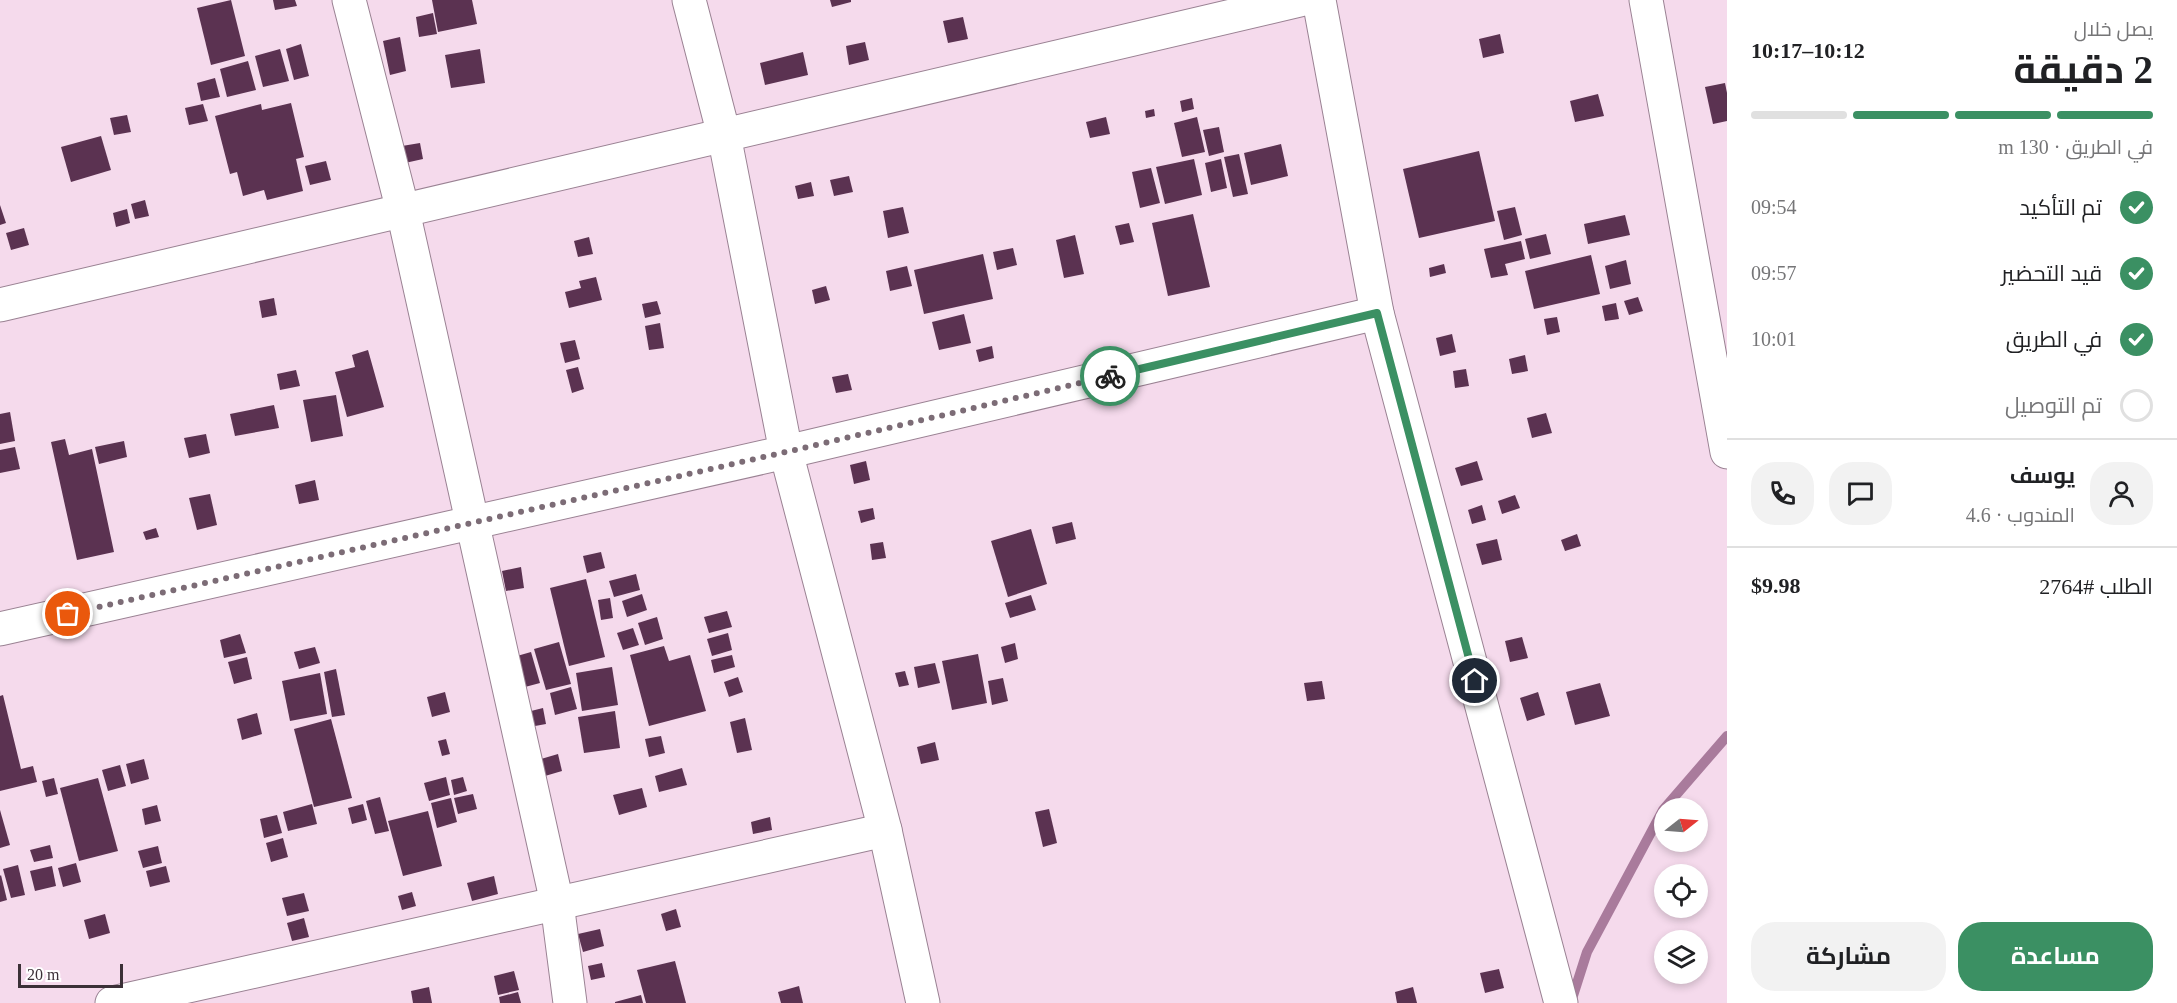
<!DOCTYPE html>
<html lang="ar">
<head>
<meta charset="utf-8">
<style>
  body { margin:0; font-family:"Times New Roman",Cairo,serif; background:#f2f2f2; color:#202124; direction:rtl; height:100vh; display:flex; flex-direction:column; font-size:22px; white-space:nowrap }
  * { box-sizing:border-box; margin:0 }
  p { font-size:20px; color:#757577 }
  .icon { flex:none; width:33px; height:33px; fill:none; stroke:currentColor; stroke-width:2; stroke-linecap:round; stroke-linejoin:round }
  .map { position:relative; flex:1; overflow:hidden; direction:ltr }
  .sheet { display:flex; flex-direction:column; background:#fff; width:450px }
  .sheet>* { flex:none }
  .needle { width:39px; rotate:73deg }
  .controls { position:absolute; left:1654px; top:798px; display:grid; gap:12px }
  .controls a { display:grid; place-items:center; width:54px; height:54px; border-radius:50%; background:#fff; box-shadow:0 3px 9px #0003; font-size:30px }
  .scale { position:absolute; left:18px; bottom:15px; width:105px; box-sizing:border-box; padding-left:6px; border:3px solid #3b3037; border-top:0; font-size:16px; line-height:21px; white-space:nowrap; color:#3b3037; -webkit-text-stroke:4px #fff; paint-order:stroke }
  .pin { position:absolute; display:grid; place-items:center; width:51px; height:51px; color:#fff; margin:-26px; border:3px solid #fff; border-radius:50%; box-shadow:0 2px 6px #0007 }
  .courier { position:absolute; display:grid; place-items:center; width:60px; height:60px; margin:-30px; border:4px solid #3b9063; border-radius:50%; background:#fff; color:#222; box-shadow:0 2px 8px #0007 }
  .headline em { font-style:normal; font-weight:700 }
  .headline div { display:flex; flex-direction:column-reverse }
  .headline { display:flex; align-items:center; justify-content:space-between; height:102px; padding:0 24px }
  h1 { font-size:39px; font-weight:700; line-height:45px }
  .bar { display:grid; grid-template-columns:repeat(4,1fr); gap:9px 6px; align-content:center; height:72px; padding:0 24px }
  .bar i { height:8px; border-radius:4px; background:#e0e0e0 }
  .bar .current { background:#3b9063 }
  .bar p { grid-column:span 4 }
  .line { display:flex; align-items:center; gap:15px; padding:0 24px; border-top:2px solid #e0e0e0 }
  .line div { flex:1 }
  .round { display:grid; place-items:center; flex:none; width:63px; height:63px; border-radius:24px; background:#f2f2f2 }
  ol { padding:0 24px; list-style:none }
  li { display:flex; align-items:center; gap:18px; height:66px }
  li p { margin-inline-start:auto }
  li .icon { padding:6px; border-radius:50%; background:#3b9063; color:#fff; stroke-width:4 }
  li:last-child { color:#757577 }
  li i { width:33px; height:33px; border:3px solid #e0e0e0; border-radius:50% }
  .action { display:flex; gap:12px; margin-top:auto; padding:12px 24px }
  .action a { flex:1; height:69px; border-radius:24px; background:#3b9063; color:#fff; font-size:24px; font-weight:700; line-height:69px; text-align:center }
  .action a+a { background:#f2f2f2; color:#202124 }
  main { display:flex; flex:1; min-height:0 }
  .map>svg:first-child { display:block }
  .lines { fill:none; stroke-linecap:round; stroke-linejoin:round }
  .stream { stroke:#a97b9c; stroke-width:10 }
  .building { fill:#5b3251 }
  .street-casing { stroke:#9a8293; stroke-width:35 }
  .street { stroke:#fff; stroke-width:33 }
  .done { stroke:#7c6c76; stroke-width:6; stroke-dasharray:0 10.8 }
  .route { stroke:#3b9063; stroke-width:8 }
</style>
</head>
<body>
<main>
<section class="sheet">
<div class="headline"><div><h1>2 دقيقة</h1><p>يصل خلال</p></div><em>10:12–10:17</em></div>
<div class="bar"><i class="current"></i><i class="current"></i><i class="current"></i><i></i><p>في الطريق · 130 m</p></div>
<ol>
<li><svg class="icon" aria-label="check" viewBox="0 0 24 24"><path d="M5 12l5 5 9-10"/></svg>تم التأكيد<p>09:54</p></li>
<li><svg class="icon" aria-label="check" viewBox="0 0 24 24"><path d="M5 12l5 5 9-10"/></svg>قيد التحضير<p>09:57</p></li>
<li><svg class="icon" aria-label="check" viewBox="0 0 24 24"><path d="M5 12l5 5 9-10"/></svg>في الطريق<p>10:01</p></li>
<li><i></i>تم التوصيل</li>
</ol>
<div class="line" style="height:108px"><a class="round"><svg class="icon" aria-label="person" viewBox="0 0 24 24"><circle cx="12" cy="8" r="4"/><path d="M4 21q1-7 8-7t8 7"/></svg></a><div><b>يوسف</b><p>المندوب · 4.6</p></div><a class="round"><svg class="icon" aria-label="chat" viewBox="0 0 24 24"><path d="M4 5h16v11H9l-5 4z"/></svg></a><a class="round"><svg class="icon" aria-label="phone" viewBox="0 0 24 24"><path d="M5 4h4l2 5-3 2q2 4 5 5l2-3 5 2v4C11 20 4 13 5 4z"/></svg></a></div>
<div class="line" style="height:78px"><div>الطلب #2764</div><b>$9.98</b></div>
<div class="action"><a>مساعدة</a><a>مشاركة</a></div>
</section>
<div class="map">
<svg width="1727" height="1003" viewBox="0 0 1727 1003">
  <rect width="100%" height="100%" fill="#f5daec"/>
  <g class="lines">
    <polyline class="stream" points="1571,1002 1587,952 1663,810 1727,736"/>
  </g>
  <g class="building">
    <polygon points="231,0 245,56 211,65 197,8"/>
    <polygon points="273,0 295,0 297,6 275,10"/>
    <polygon points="432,0 472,0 477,24 438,32"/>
    <polygon points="830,0 851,0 851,2 832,7"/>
    <polygon points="433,13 437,34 419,37 416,17"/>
    <polygon points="963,17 968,39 948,43 943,21"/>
    <polygon points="1500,34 1504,53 1483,58 1479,39"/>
    <polygon points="400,37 406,71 390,75 383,41"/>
    <polygon points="865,42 869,60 849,65 846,46"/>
    <polygon points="301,44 309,76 294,80 286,49"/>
    <polygon points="280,49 289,81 263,87 255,56"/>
    <polygon points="480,49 485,83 451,88 445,55"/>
    <polygon points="803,52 808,75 765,85 760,63"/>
    <polygon points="248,61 256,90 227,97 220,69"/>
    <polygon points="215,78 220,97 201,101 197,83"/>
    <polygon points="1725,83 1727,93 1727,121 1713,124 1705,87"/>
    <polygon points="1598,94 1604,116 1575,122 1570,101"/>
    <polygon points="1192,98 1194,109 1182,112 1180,101"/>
    <polygon points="291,103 304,157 296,159 303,191 267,200 264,190 243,196 237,172 230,174 215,116 261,104 262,110"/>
    <polygon points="203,104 208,121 189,125 185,108"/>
    <polygon points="1154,109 1155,116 1146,118 1145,111"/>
    <polygon points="127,115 131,132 114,135 110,118"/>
    <polygon points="1106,117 1110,134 1090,138 1086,122"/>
    <polygon points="1197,117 1205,152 1182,157 1174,123"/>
    <polygon points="1219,127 1224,152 1209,156 1203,130"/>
    <polygon points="101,136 111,170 71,182 61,147"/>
    <polygon points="420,143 423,159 405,163 402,146"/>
    <polygon points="1281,144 1288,176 1251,185 1244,153"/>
    <polygon points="1479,151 1495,221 1419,238 1403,169"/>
    <polygon points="1239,154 1248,194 1233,197 1224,157"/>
    <polygon points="1194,159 1202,195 1165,204 1156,167"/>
    <polygon points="1221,159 1227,188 1211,192 1205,163"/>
    <polygon points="326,161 331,180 310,185 305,166"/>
    <polygon points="1151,168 1160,203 1140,208 1132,172"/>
    <polygon points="849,176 853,192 834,196 830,180"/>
    <polygon points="811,182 814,196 798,199 795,186"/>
    <polygon points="145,200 149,216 135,219 131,204"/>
    <polygon points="0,205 6,223 0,225"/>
    <polygon points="903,207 909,233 888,238 883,211"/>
    <polygon points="1515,207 1522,235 1504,240 1497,211"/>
    <polygon points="127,209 130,223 116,227 113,213"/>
    <polygon points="1193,214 1210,287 1168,296 1152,223"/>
    <polygon points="1625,215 1630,235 1588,244 1584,224"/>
    <polygon points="1129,223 1134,242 1120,245 1115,226"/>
    <polygon points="24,228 29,245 11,250 6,233"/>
    <polygon points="1546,234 1551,254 1530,259 1525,239"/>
    <polygon points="1075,235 1084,274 1064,278 1056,240"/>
    <polygon points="589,237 593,254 578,257 574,241"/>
    <polygon points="1521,241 1525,259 1505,264 1508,275 1491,278 1484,249"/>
    <polygon points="1013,248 1017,265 997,270 993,252"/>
    <polygon points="983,254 993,299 924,314 914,270"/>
    <polygon points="1591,255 1600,294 1534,309 1525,271"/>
    <polygon points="1626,260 1631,284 1610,289 1605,266"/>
    <polygon points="1444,264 1446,273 1430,277 1429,268"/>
    <polygon points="907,266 912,286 890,291 886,271"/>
    <polygon points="596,277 602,300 569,308 565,292 581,288 579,281"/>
    <polygon points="826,286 830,300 815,304 812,290"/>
    <polygon points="1638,297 1643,311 1629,315 1624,301"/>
    <polygon points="274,298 277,315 262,318 259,301"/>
    <polygon points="657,301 661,314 645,318 642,304"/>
    <polygon points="1616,303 1619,319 1605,321 1602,306"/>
    <polygon points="964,314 971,343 939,350 932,322"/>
    <polygon points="1557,317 1560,332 1547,335 1544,319"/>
    <polygon points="660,323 664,348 649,350 645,326"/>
    <polygon points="1452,334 1456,352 1440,356 1436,338"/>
    <polygon points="575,340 580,359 565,363 560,343"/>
    <polygon points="992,346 994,358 979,362 976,350"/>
    <polygon points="368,350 384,407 347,417 335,372 355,367 352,355"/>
    <polygon points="1525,355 1528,371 1512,374 1509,359"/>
    <polygon points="578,367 584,389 572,393 566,370"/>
    <polygon points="1466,369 1469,386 1455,388 1453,371"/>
    <polygon points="296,370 300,386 280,390 277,374"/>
    <polygon points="848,374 852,390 836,393 832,377"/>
    <polygon points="336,395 343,436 311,442 303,400"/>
    <polygon points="274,405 279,428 235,436 230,414"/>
    <polygon points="10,412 15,441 0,444 0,414"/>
    <polygon points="1546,413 1552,433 1532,438 1527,418"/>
    <polygon points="206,434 210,453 189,458 184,438"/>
    <polygon points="65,439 69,455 92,449 114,552 77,560 51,442"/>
    <polygon points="124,441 127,457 99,464 95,447"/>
    <polygon points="15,447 20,469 0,473 0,450"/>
    <polygon points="866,461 870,480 854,484 850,465"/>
    <polygon points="1477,461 1483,480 1461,486 1455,468"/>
    <polygon points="315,480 319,500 299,504 295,485"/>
    <polygon points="210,494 217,525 197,530 189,498"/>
    <polygon points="1515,495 1520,508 1502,514 1498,501"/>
    <polygon points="1482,505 1486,520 1472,524 1468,510"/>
    <polygon points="873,508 875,519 861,523 858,511"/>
    <polygon points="1072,522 1076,539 1056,544 1052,527"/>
    <polygon points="156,528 159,537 146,540 143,532"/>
    <polygon points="1031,529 1047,584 1008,597 991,541"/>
    <polygon points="1577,534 1581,546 1565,551 1561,540"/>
    <polygon points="1497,539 1502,560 1482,565 1476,544"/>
    <polygon points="883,542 886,558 872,560 870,544"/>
    <polygon points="601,552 605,568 587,573 583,556"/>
    <polygon points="521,567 524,588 506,591 502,571"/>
    <polygon points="636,574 640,590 614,597 609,581"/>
    <polygon points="586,579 605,657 569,666 550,588"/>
    <polygon points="642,594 647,610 627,617 622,601"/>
    <polygon points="1031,595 1036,610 1010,618 1005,603"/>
    <polygon points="610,598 613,618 601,620 598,600"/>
    <polygon points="727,611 732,627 709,633 704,617"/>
    <polygon points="657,617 663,639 645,645 638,623"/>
    <polygon points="633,628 639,645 623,650 617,633"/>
    <polygon points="728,633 732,650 712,656 707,639"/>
    <polygon points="240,634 246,653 224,658 220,640"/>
    <polygon points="1522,637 1528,658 1510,662 1505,641"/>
    <polygon points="559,642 571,684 546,690 534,649"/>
    <polygon points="1015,643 1018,659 1005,663 1001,647"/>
    <polygon points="664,646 669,661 690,655 706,711 649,726 630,655"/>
    <polygon points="315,647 320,663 299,669 294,652"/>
    <polygon points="531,652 540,683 525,687 517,656"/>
    <polygon points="978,654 987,703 952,710 942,661"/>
    <polygon points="732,655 735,667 714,673 711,660"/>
    <polygon points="247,657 252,679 234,684 228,662"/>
    <polygon points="935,663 940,683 918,688 914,667"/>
    <polygon points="612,667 618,705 582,711 576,673"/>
    <polygon points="336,669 345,715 332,717 324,672"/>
    <polygon points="905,671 909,685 899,687 895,673"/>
    <polygon points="320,673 327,714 290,721 282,681"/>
    <polygon points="738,677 743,692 729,697 724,682"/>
    <polygon points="1003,678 1008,701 992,705 988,681"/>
    <polygon points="1322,681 1325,699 1307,701 1304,683"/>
    <polygon points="1600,683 1610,716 1575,725 1566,692"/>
    <polygon points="571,687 577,709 555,715 550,693"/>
    <polygon points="445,692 450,712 432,717 427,697"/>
    <polygon points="1538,692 1545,715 1527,721 1520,698"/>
    <polygon points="3,695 21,769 33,766 37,782 0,791 0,696"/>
    <polygon points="543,708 546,724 535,726 531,711"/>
    <polygon points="615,711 620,748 584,753 578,717"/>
    <polygon points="257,713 262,734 242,740 237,719"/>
    <polygon points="745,718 752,750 737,753 730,722"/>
    <polygon points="331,719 352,798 314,807 294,729"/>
    <polygon points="661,736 665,753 649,757 645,739"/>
    <polygon points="446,739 450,754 442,756 438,741"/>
    <polygon points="935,742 939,760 921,764 917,747"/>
    <polygon points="558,754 562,771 545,776 541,759"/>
    <polygon points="144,759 149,779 131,784 126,764"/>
    <polygon points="120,765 126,786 108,791 102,770"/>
    <polygon points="682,768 687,785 659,792 655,776"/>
    <polygon points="446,777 450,795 429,801 424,783"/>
    <polygon points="463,777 467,791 454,795 451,780"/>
    <polygon points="54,778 58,794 46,797 42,781"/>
    <polygon points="98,778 118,851 79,861 60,788"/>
    <polygon points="642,788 647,807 619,815 613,795"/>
    <polygon points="473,794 477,809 458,814 454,798"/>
    <polygon points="380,797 389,831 375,834 366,801"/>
    <polygon points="451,798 457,822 437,828 431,803"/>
    <polygon points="312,804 317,824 288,831 283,812"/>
    <polygon points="363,804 367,820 352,824 348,808"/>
    <polygon points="157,805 161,821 145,825 142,809"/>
    <polygon points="1049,809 1057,843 1043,847 1035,812"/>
    <polygon points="0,810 10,845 0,848"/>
    <polygon points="428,811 442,866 403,876 388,821"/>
    <polygon points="277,815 282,833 264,838 260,819"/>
    <polygon points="770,817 772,830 753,834 751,822"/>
    <polygon points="283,838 288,857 271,862 266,843"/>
    <polygon points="50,845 53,858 34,862 30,850"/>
    <polygon points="158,846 162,863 143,868 138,851"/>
    <polygon points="76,863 81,882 63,887 58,868"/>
    <polygon points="18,865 25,895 11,898 3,869"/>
    <polygon points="52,866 56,886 35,891 30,871"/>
    <polygon points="166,866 170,882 150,887 146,871"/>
    <polygon points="1,875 7,900 0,902 0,876"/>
    <polygon points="494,876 498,894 472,901 467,883"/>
    <polygon points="412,892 416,906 402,910 398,896"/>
    <polygon points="304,893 309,911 287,916 282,898"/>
    <polygon points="676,909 681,927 666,931 661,914"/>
    <polygon points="105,914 110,933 89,939 84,920"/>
    <polygon points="304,918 309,937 292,941 287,923"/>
    <polygon points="600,929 604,946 583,952 578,934"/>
    <polygon points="675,961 686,1003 646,1003 637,970"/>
    <polygon points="602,963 605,977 591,980 588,966"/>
    <polygon points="1499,969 1504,988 1485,993 1480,973"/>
    <polygon points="514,971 519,990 498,995 494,976"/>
    <polygon points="799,986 803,1003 781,1003 778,992"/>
    <polygon points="429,987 432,1003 413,1003 411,991"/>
    <polygon points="1413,987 1417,1003 1397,1003 1395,992"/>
    <polygon points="518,992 521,1003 500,1003 499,997"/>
    <polygon points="641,995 643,1003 615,1003 615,1002"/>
  </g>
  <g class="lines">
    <defs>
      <g id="street">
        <polyline points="349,0 403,211 557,903 570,1003"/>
        <polyline points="689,0 724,135 786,452 885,830 923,1003"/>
        <polyline points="1319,0 1377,313 1561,1003"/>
        <polyline points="1646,0 1727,452"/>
        <polyline points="0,305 1300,0"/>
        <polyline points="0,629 786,452 1377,313"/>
        <polyline points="112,1003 885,830"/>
      </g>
    </defs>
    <use href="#street" class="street-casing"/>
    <use href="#street" class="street"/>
  </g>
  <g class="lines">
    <polyline class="done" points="68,614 786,452 1110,376"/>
    <polyline class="route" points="1110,376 1377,313 1475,681"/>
  </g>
</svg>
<div class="controls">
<a><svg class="needle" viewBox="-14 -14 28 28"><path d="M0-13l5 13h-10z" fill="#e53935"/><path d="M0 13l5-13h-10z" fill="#757577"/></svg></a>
<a><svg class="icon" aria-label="locate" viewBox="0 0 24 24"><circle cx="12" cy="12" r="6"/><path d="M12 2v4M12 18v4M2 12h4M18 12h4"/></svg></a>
<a><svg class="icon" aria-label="layers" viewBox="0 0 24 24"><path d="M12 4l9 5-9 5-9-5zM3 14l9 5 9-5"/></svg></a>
</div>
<div class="scale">20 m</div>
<div class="pin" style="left:68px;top:614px;background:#ea580c"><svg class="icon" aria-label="bag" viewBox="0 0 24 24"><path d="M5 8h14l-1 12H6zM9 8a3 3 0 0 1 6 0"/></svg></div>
<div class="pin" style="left:1475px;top:681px;background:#1f2937"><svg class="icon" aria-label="home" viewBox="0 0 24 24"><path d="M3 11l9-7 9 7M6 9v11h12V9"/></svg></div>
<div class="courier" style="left:1110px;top:376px"><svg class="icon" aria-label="bike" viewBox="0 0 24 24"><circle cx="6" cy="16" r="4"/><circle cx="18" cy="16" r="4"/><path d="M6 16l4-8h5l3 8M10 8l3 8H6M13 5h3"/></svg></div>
</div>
</main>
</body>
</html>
